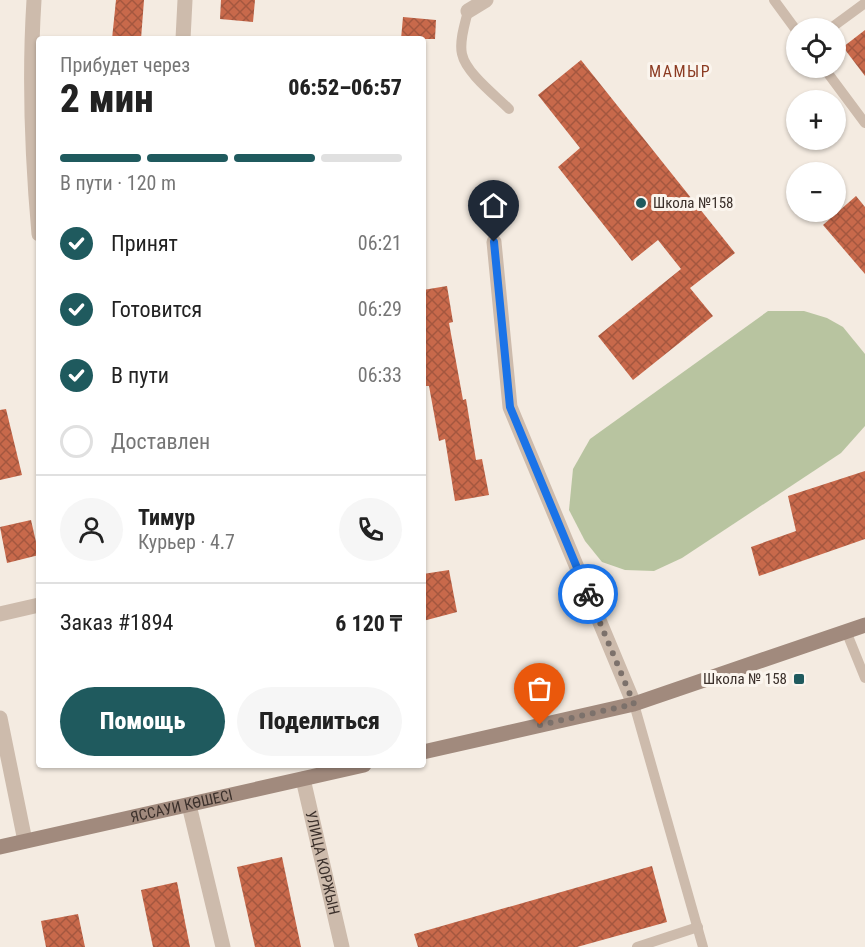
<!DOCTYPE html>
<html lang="ru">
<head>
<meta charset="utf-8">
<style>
  body { margin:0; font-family:"Roboto Condensed",sans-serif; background:#f6f6f6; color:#222; height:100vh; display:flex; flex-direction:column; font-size:22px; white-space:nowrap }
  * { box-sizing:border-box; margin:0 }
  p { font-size:20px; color:#767676 }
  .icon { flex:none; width:33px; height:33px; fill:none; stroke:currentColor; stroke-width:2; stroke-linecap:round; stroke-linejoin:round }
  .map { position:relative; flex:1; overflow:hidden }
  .side { position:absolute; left:36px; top:36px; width:390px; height:732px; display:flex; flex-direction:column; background:#fff; border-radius:6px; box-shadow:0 2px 4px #0004 }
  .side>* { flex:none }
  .controls { position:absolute; left:786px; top:18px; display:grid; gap:12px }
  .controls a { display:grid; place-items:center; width:60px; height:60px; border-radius:50%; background:#fff; box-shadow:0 2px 4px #0004; font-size:30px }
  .pin { position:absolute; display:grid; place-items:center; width:51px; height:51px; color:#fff; margin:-62px -26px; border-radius:50% 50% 50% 0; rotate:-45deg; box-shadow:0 0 6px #0007 }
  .pin .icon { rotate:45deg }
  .courier { position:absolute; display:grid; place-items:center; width:60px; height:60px; margin:-30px; border:4px solid #1a73e8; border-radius:50%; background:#fff; color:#222; box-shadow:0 2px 8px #0007 }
  .head em { font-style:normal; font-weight:800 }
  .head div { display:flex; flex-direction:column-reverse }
  .head { display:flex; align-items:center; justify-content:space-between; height:102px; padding:0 24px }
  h1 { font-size:39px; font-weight:800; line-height:45px }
  .bar { display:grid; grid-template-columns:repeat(4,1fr); gap:9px 6px; align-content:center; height:72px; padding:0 24px }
  .bar i { height:8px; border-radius:4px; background:#e0e0e0 }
  .bar .on { background:#1f5a5e }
  .bar p { grid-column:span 4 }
  .line { display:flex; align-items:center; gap:15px; padding:0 24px; border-top:2px solid #e0e0e0 }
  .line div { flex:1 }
  .round { display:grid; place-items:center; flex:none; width:63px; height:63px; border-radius:32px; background:#f6f6f6 }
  ol { padding:0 24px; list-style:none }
  li { display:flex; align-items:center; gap:18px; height:66px }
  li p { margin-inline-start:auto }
  li .icon { padding:6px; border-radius:50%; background:#1f5a5e; color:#fff; stroke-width:4 }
  li:last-child { color:#767676 }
  li i { width:33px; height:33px; border:3px solid #e0e0e0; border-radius:50% }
  .action { display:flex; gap:12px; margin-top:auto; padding:12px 24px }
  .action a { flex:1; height:69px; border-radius:36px; background:#1f5a5e; color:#fff; font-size:24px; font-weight:800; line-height:69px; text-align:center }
  .action a+a { background:#f6f6f6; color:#222 }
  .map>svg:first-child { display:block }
  .garden { fill:#b8c4a0 }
  .building { fill:url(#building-cross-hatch) }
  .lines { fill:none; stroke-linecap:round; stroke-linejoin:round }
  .service { stroke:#cdbbac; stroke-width:10 }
  .minor { stroke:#cdbbac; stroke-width:15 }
  .tertiary { stroke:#cdbbac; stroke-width:15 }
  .secondary { stroke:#a18a7d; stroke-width:15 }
  .done { stroke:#7c716b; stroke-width:6; stroke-dasharray:0 10.8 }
  .route { stroke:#1a73e8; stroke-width:8 }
  .poi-dot { fill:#1f5a5e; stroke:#fbf5ee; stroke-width:2 }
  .labels { text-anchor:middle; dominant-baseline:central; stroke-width:6; stroke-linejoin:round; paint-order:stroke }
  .poi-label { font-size:15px; fill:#3b302b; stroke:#fbf5ee; text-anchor:start }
  .street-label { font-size:15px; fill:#3b302b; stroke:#fbf5ee }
  .neighbourhood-label { font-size:16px; letter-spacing:1.5px; fill:#8c3b22; stroke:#fbf5ee }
</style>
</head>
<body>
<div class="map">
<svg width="865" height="947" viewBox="0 0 865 947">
  <defs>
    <pattern id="building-cross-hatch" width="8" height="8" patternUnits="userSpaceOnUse" patternTransform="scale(1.5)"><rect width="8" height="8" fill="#c8694b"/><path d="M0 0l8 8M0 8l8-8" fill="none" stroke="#a4573f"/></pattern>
  </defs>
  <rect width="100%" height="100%" fill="#f4ebe1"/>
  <polygon class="garden" points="768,311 804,311 827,318 843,327 865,354 865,426 841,453 682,558 654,571 625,570 602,562 585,541 569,510 573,469 590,439"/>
  <g class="building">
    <polygon points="116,0 144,0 141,39 112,39"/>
    <polygon points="221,0 255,0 253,22 220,19"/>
    <polygon points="403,17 436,20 435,39 401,39"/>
    <polygon points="865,30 865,76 843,47"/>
    <polygon points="581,60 735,253 690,288 713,316 633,380 598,336 681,269 658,240 632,261 558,167 580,148 538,95"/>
    <polygon points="856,196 865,207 865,274 823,225"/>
    <polygon points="447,286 453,322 449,323 463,400 466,399 476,460 482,459 489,495 455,501 445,439 439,441 429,386 426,386 423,368 423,290"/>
    <polygon points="6,409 22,475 0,480 0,410"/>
    <polygon points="865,471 865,539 759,576 751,547 796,531 788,496"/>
    <polygon points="31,520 39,555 7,563 0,527"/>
    <polygon points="449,570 457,612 423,621 423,574"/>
    <polygon points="282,857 301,947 255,947 237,867"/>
    <polygon points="652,866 667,922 577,947 418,947 414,934"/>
    <polygon points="177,882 190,947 153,947 141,890"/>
    <polygon points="78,914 85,947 46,947 41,921"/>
  </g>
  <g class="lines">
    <g class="service">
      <polyline points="774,0 796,30"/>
      <path d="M 468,11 C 465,24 459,41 462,54 C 466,73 495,95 509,109"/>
      <polyline points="831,28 865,3"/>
      <polyline points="824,68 865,123"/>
      <polyline points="846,631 865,678"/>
      <polyline points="634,704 703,947"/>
      <polyline points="637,947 698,927"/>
    </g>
    <g class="minor">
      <path d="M 34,0 C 29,78 32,156 39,234"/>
      <polyline points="468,11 486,0"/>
      <polyline points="183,39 185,0"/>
      <polyline points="494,242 510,407 634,704"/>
      <polyline points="0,614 39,605"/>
      <path id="s1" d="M 303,779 L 342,947"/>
      <polyline points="189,805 223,947"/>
    </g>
    <polyline class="tertiary" points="0,718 25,841"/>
    <g class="secondary">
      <polyline points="423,752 634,704 865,625"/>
      <path id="s2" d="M 0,847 L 364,765"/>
    </g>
  </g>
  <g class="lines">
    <polyline class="done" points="540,725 634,704 588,594"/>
    <polyline class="route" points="494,242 510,407 588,594"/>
  </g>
  <g class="poi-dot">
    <circle cx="641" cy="203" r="6"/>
    <rect x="793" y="673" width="12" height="12" rx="3"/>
  </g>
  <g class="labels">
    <g class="poi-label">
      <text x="653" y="203">Школа №158</text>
      <text x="787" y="679" text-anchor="end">Школа № 158</text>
    </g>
    <g class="street-label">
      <text stroke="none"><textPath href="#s2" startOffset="186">ЯССАУИ КӨШЕСІ</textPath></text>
      <text stroke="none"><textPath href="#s1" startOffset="86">УЛИЦА КОРЖЫН</textPath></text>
    </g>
    <g class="neighbourhood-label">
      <text x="680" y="71">МАМЫР</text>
    </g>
  </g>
</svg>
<div class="controls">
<a><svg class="icon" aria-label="locate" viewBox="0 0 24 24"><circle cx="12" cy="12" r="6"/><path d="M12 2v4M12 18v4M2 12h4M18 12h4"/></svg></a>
<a>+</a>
<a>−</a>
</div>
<div class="pin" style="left:540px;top:725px;background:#ea580c"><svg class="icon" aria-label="bag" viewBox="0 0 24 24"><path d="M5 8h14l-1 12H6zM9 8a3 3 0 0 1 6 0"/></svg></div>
<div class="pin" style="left:494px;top:242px;background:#1f2937"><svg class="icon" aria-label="home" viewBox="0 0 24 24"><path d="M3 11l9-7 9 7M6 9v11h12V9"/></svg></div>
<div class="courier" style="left:588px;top:594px"><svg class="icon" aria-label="bike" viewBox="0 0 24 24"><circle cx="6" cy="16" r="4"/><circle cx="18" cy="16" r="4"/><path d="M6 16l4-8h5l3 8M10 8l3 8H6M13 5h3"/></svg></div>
<section class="side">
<div class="head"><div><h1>2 мин</h1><p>Прибудет через</p></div><em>06:52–06:57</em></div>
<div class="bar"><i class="on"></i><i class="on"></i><i class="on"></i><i></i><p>В пути · 120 m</p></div>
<ol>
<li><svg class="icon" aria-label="check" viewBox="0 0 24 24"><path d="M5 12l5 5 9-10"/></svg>Принят<p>06:21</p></li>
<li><svg class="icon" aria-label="check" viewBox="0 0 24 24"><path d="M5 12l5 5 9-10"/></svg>Готовится<p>06:29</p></li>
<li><svg class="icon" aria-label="check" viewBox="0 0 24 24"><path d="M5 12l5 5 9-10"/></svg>В пути<p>06:33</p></li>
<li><i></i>Доставлен</li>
</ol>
<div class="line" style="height:108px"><a class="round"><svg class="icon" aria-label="person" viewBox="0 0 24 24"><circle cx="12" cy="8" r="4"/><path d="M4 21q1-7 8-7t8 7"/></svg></a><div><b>Тимур</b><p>Курьер · 4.7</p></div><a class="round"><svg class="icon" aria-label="phone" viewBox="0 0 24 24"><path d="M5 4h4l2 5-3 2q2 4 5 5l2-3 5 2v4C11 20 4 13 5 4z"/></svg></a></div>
<div class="line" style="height:78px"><div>Заказ #1894</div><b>6 120 ₸</b></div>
<div class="action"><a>Помощь</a><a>Поделиться</a></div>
</section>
</div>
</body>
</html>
